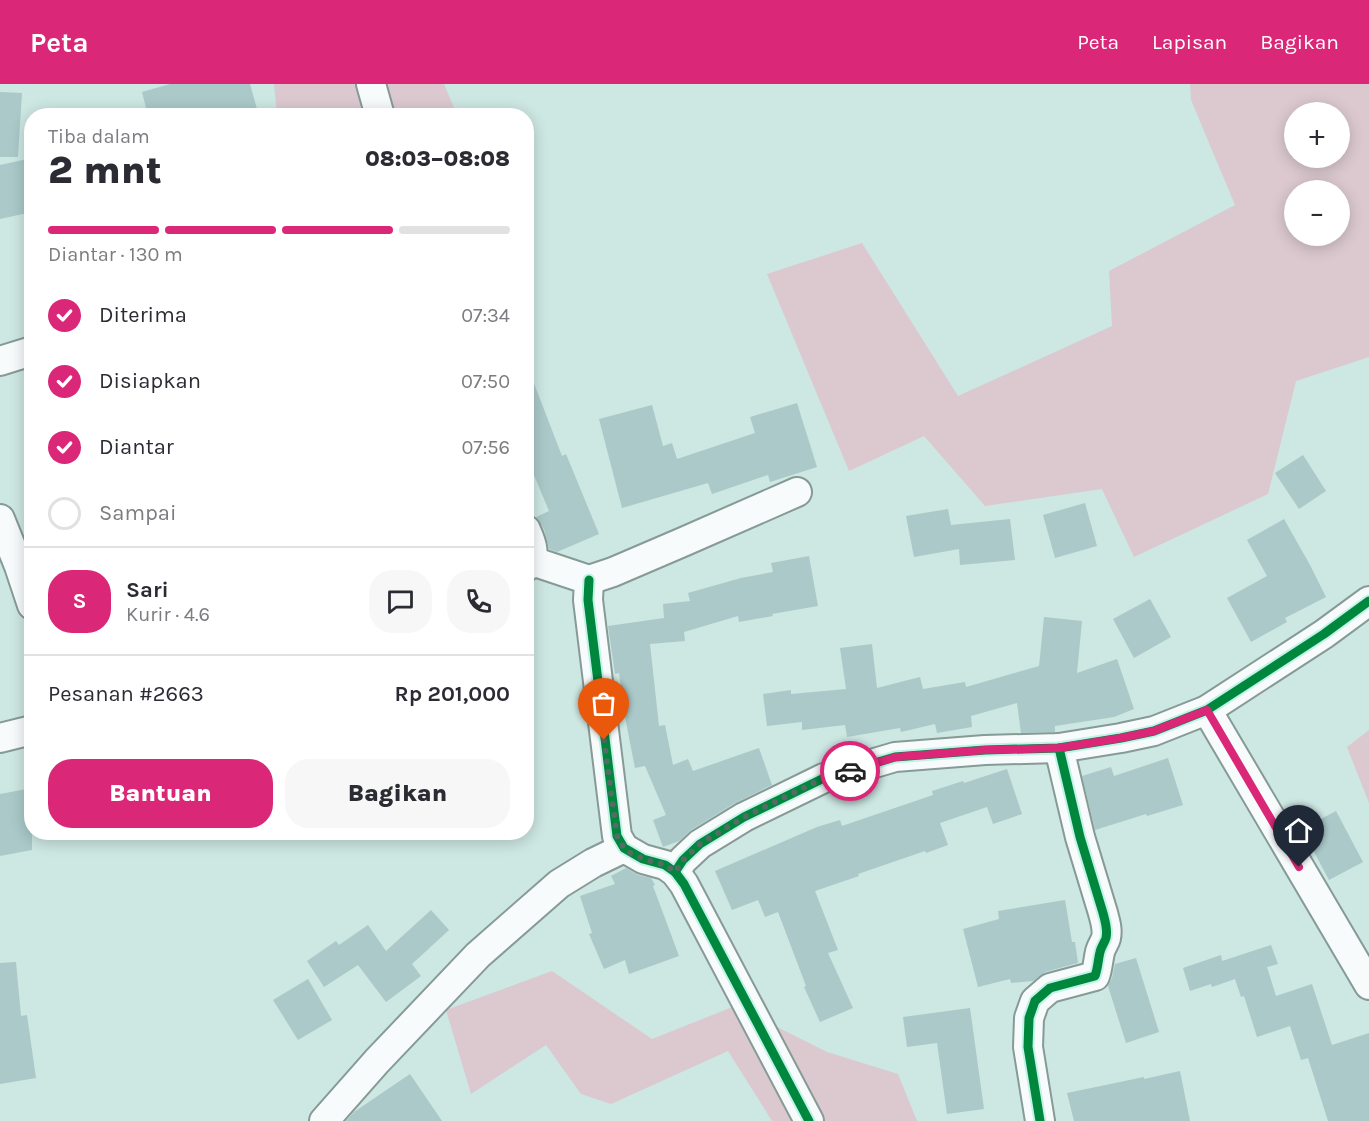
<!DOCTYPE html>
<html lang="id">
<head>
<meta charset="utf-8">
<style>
  body { margin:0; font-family:Karla,sans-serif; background:#f7f7f7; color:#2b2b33; height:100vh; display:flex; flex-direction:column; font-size:22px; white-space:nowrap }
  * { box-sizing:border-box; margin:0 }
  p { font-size:20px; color:#7c7c81 }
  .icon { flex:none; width:33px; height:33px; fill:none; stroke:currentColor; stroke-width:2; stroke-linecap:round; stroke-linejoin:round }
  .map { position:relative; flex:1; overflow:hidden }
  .panel { position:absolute; left:24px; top:24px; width:510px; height:732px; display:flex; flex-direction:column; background:#fff; border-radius:24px; box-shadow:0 3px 15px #0003 }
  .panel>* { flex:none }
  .tools { position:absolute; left:1284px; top:18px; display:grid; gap:12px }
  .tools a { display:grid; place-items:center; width:66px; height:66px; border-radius:50%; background:#fff; box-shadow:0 3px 15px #0003; font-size:30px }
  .pin { position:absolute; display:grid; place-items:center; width:51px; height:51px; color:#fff; margin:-62px -26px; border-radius:50% 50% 50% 0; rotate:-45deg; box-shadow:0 0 6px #0007 }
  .pin .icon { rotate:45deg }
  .courier { position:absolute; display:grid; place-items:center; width:60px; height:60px; margin:-30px; border:4px solid #db2777; border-radius:50%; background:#fff; color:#222; box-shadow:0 2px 8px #0007 }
  .head em { font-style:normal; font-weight:800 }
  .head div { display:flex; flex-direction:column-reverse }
  .head { display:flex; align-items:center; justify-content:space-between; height:102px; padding:0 24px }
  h1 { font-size:39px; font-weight:800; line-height:45px }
  .bar { display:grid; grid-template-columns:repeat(4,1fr); gap:9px 6px; align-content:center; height:72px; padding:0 24px }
  .bar i { height:8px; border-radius:4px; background:#e1e1e2 }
  .bar .current { background:#db2777 }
  .bar p { grid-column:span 4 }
  .line { display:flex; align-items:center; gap:15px; padding:0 24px; border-top:2px solid #e1e1e2 }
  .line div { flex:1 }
  .round { display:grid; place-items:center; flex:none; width:63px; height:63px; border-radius:24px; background:#f7f7f7 }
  ol { padding:0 24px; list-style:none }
  li { display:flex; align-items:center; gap:18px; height:66px }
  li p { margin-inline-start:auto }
  li .icon { padding:6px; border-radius:50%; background:#db2777; color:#fff; stroke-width:4 }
  li:last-child { color:#7c7c81 }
  li i { width:33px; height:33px; border:3px solid #e1e1e2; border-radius:50% }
  .cta { display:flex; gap:12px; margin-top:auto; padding:12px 24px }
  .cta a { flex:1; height:69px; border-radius:24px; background:#db2777; color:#fff; font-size:24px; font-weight:800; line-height:69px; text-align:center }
  .cta a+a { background:#f7f7f7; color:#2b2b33 }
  header { display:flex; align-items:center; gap:36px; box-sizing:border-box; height:84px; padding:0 30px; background:#db2777; color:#fff }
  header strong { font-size:28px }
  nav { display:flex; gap:33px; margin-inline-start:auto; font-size:21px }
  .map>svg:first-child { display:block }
  .green { fill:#dbc9cf; fill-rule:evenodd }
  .building { fill:#abc9c9 }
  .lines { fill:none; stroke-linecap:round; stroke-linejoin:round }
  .minor-casing { stroke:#869a96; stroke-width:32 }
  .minor { stroke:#f8fbfb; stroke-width:28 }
  .cycleway-casing { stroke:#c2f2e8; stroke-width:13 }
  .cycleway { stroke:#00873e; stroke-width:9 }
  .done { stroke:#556b66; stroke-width:6; stroke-dasharray:0 10.8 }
  .route { stroke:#db2777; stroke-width:8 }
</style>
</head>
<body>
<header>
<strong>Peta</strong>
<nav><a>Peta</a><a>Lapisan</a><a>Bagikan</a></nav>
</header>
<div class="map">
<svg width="1369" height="1037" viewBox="0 0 1369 1037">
  <rect width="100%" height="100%" fill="#cde7e2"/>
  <g class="green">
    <polygon points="274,0 444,0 457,31 277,31"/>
    <path d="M 1190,0 L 1369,0 L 1369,273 L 1296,297 L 1268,410 L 1134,473 L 1102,405 L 985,422 L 924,352 L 849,387 L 767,190 L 862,159 L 958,312 L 1112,242 L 1109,187 L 1235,121 L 1191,16 ZM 1340,28 L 1340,74 L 1294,74 L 1294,28 ZM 1340,106 L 1340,152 L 1294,152 L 1294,106 Z"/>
    <polygon points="1369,646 1369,719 1347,663"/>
    <polygon points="552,887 652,955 735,922 827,968 898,990 917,1037 772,1037 728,967 611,1020 581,1010 546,961 471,1010 446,926"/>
  </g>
  <g class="building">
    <polygon points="170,0 250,0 259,32 148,32 142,8"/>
    <polygon points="0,8 22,9 18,73 0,73"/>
    <polygon points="32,74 32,128 0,135 0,81"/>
    <polygon points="526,284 528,284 562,372 566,370 599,450 557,468 549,465 544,445 536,433 549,427 526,372"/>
    <polygon points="797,319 817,383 770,398 768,391 712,410 708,399 622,424 599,335 652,321 663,362 672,359 677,375 755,349 750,333"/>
    <polygon points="1303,371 1326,407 1299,425 1275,389"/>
    <polygon points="1085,419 1097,462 1055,474 1043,431"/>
    <polygon points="948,425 951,441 1010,435 1015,476 960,481 959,465 914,473 906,432"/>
    <polygon points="1284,435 1310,481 1326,513 1285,534 1287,538 1251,558 1227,514 1267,492 1247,456"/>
    <polygon points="809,472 818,522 772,530 773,532 739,538 738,532 684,548 685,557 650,560 659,642 665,641 673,681 688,675 693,687 759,664 772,701 735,719 691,746 679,757 663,763 653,736 666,731 645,682 635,684 626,638 619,589 615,590 608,542 664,534 663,520 690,517 688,509 741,494 773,488 771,479"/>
    <polygon points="1150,515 1171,553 1134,574 1113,535"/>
    <polygon points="1044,533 1082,537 1077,589 1117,575 1134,625 1114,633 1055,642 1055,648 1021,649 1017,619 971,632 972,643 937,649 935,640 901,648 900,644 847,653 845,641 802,646 802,638 767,642 763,610 791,606 791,610 846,605 840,564 872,560 877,604 920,593 923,605 965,598 966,603 1039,582"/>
    <polygon points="1168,674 1183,721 1147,732 1146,730 1095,746 1082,692 1111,683 1114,692"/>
    <polygon points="1007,685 1022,730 993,740 987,723 940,739 948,761 926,769 925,767 858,790 859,792 815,807 838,866 828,869 853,924 820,938 804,903 806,902 778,828 765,833 758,816 732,826 715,787 817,743 840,736 842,742 933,711 932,707 963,697 964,699"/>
    <polygon points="32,704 32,766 0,772 0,710"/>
    <polygon points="1336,727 1363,778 1329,796 1302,745"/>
    <polygon points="626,784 638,791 651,794 655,801 653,802 679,872 629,890 625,876 604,885 589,850 592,849 580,812 615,800 611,792"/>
    <polygon points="1065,816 1072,858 1075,858 1078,879 1045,888 1033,897 1011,899 1010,895 978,903 963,845 999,835 998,827"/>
    <polygon points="431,826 449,846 412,880 421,892 386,918 358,881 324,903 307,877 336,857 339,861 368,841 386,867"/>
    <polygon points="1271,861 1278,880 1267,883 1276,912 1312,900 1332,961 1369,949 1369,1037 1328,1037 1308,974 1301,976 1290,942 1257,953 1244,912 1241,913 1235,895 1212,903 1211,900 1190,907 1183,884 1221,871 1222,877"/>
    <polygon points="1136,874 1159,948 1126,959 1108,902 1112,894 1115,880"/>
    <polygon points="16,878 21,932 27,931 36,994 0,1000 0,879"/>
    <polygon points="308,895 332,936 298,956 273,916"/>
    <polygon points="970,924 984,1025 947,1030 937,959 907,963 903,933"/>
    <polygon points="1180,987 1190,1037 1074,1037 1067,1009 1144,993 1144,995"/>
    <polygon points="410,990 442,1037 346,1037 354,1028"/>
  </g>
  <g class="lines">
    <defs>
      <g id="minor">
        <polyline points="371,0 380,32"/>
        <polyline points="0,277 32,267"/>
        <polyline points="0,435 19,482 32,521"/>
        <path d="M 526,446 C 532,459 537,472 526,483"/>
        <polyline points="532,477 589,496 613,488 683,458 797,408"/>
        <polyline points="589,496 588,516 617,752 624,764 643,775 665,781 675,788 684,800 809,1037"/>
        <polyline points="1207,626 1369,901"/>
        <polyline points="0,654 32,646"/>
        <polyline points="675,788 683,776 700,760 744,733 824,694 895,673 985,666 1059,664 1121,654 1154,647 1207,626 1324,550 1369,517"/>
        <polyline points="324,1037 377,977 478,871 559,800 593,779 624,764"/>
        <path d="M 1040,1037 L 1028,963 L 1029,934 L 1035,917 L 1050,904 L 1095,892 C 1098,884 1098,876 1100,868 C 1101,863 1105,858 1106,854 C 1108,845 1105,837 1103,829 L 1080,753 L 1059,664"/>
      </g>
    </defs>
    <use href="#minor" class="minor-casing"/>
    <use href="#minor" class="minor"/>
    <defs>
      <g id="cycleway">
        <polyline points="589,496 588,516 617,752 624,764 643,775 665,781 675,788 684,800 809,1037"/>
        <polyline points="675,788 683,776 700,760 744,733 824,694 895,673 985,666 1059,664 1121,654 1154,647 1207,626 1324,550 1369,517"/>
        <path d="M 1040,1037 L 1028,963 L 1029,934 L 1035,917 L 1050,904 L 1095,892 C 1098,884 1098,876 1100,868 C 1101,863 1105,858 1106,854 C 1108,845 1105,837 1103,829 L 1080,753 L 1059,664"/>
      </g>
    </defs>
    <use href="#cycleway" class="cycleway-casing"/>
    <use href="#cycleway" class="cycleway"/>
  </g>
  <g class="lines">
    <polyline class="done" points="604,656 617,752 624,764 630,769 643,775 665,781 675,788 683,776 700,760 744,733 824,694 850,687"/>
    <polyline class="route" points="850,687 896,673 985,666 1059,664 1121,654 1154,647 1207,626 1299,783"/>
  </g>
</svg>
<div class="tools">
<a>+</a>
<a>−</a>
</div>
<div class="pin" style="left:604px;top:656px;background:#ea580c"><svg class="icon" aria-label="bag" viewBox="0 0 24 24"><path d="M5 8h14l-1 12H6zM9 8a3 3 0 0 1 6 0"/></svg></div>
<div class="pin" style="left:1299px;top:783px;background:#1f2937"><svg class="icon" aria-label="home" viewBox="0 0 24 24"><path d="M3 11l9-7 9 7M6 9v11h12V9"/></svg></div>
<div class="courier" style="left:850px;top:687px"><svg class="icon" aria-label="car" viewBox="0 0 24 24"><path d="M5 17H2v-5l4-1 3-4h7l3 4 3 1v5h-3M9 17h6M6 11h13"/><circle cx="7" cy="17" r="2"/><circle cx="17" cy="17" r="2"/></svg></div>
<section class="panel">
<div class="head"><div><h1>2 mnt</h1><p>Tiba dalam</p></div><em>08:03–08:08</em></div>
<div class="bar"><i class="current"></i><i class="current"></i><i class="current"></i><i></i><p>Diantar · 130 m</p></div>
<ol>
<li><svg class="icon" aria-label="check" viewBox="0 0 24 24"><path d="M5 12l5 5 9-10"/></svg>Diterima<p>07:34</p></li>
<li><svg class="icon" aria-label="check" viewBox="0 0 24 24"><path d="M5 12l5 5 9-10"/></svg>Disiapkan<p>07:50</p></li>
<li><svg class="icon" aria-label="check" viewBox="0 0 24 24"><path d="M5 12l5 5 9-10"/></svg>Diantar<p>07:56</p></li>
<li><i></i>Sampai</li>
</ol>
<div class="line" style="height:108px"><b class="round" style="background:#db2777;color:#fff">S</b><div><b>Sari</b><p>Kurir · 4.6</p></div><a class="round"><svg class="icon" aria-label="chat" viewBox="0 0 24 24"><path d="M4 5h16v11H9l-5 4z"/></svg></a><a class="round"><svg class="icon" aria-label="phone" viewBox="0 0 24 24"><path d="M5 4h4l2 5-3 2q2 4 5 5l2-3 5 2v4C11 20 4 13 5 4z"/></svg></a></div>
<div class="line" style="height:78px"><div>Pesanan #2663</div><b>Rp 201,000</b></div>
<div class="cta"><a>Bantuan</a><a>Bagikan</a></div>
</section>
</div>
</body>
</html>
